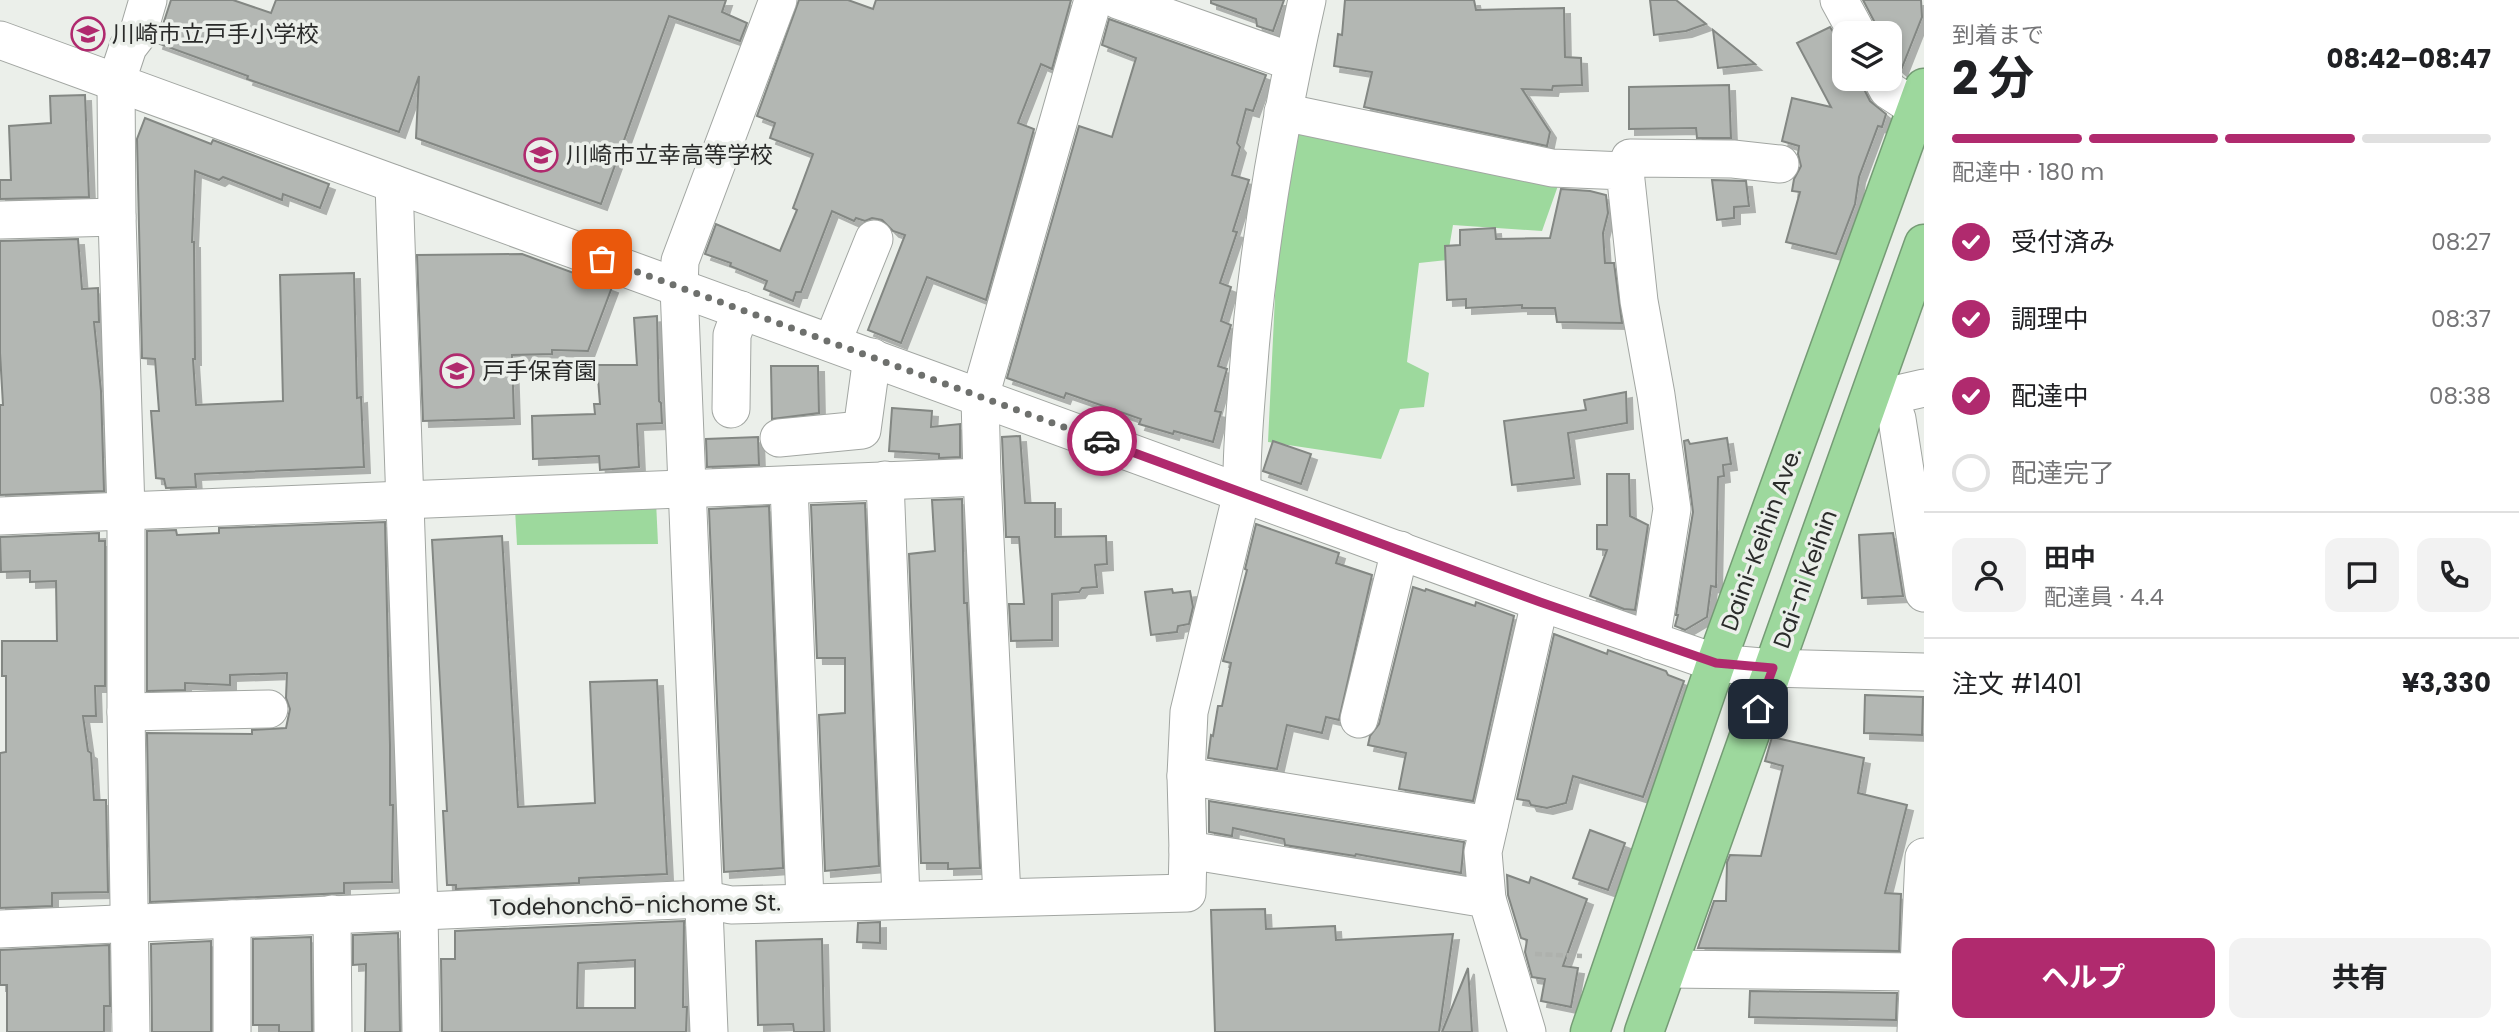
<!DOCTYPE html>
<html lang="ja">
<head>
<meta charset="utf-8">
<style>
  body { margin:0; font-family:Poppins,"Noto Sans JP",sans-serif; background:#f2f2f2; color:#202124; height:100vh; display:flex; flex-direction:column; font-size:26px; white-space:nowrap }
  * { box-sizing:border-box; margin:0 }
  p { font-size:23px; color:#757577 }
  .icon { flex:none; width:38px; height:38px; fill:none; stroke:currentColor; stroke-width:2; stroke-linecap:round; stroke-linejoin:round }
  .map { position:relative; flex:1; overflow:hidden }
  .details { display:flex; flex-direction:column; background:#fff; width:595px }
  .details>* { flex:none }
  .buttons { position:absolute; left:1832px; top:21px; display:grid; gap:14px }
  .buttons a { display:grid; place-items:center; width:70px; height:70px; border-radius:14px; background:#fff; box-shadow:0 4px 10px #0003; font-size:35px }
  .pin { position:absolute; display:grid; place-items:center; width:60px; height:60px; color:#fff; margin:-30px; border-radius:14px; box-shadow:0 4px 10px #0006 }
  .courier { position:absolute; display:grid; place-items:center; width:70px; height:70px; margin:-35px; border:5px solid #b02a6e; border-radius:50%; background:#fff; color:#222; box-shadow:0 2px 9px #0007 }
  .head em { font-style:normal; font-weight:700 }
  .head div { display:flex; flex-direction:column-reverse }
  .head { display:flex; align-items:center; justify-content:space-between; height:119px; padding:0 28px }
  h1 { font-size:46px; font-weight:700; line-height:52px }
  .bar { display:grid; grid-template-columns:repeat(4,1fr); gap:10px 7px; align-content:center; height:84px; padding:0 28px }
  .bar i { height:9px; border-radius:5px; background:#e0e0e0 }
  .bar .current { background:#b02a6e }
  .bar p { grid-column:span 4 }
  .line { display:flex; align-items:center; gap:18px; padding:0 28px; border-top:2px solid #e0e0e0 }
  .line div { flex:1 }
  .round { display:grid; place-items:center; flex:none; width:74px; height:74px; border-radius:14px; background:#f2f2f2 }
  ol { padding:0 28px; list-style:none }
  li { display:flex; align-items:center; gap:21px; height:77px }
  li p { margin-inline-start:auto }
  li .icon { padding:7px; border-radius:50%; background:#b02a6e; color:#fff; stroke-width:4 }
  li:last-child { color:#757577 }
  li i { width:38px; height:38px; border:4px solid #e0e0e0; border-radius:50% }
  .action { display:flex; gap:14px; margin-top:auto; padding:14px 28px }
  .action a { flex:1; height:80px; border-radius:14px; background:#b02a6e; color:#fff; font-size:28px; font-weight:700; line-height:80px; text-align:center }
  .action a+a { background:#f2f2f2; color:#202124 }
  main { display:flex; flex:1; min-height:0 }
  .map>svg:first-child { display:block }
  .green { fill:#9dd99d }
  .building { fill:#b3b7b3; stroke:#838783; stroke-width:2; fill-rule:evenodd; filter:url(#shadow) }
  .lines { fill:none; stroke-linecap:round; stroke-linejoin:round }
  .minor-casing { stroke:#a2a6a2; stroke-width:39 }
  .highway-casing { stroke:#759b75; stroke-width:41 }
  .path { stroke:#aeb1ad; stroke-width:4.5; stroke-dasharray:7 3.5; stroke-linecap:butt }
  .minor { stroke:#fff; stroke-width:37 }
  .highway { stroke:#9dd89d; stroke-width:38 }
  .done { stroke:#6e706d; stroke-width:7; stroke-dasharray:0 12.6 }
  .route { stroke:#b02a6e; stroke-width:9 }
  .labels { text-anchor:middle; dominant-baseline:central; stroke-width:7; stroke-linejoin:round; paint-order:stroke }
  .poi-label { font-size:23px; fill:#2a2b2a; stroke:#ebefea; text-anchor:start }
  .street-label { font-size:23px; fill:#2a2b2a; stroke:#ebefea }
</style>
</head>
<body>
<main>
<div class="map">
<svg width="1924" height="1032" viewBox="0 0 1924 1032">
  <defs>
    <filter id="shadow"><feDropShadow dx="6" dy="6" stdDeviation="0" flood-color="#0004"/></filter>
  </defs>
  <rect width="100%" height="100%" fill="#ebefea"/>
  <g class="green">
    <polygon points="1299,124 1560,180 1542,231 1453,225 1447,260 1419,263 1407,362 1429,373 1424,407 1400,409 1381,459 1268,442 1276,276"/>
    <polygon points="656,501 658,544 517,545 515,509"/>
  </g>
  <g class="building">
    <polygon points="171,0 233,0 271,13 276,0 726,0 722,12 747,23 740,41 669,16 601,204 416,138 419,76 399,132 247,79 248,76 157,43"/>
    <polygon points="799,0 848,0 873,9 876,0 1071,0 1052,69 1041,64 1018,123 1034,129 986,300 927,277 901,343 868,330 905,235 893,231 882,220 872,218 865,221 856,218 854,221 832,211 801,292 796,292 793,301 764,289 767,281 730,266 731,263 705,254 716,224 780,251 797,210 793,208 813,154 770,138 775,123 757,116"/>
    <polygon points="1211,0 1284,0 1273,31 1257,26 1256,19 1211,3"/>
    <polygon points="1345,0 1474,0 1476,10 1564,8 1565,57 1581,58 1582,85 1553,86 1552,90 1522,89 1550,132 1547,146 1364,107 1372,72 1334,66 1338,34 1342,35"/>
    <polygon points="1650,0 1676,0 1706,24 1686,31 1654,35"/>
    <polygon points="1863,0 1921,0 1922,17 1901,70 1890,60 1890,33 1878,33 1875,23"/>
    <polygon points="1109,19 1266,75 1253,111 1246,109 1237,143 1240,147 1232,175 1249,180 1233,231 1237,232 1220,283 1231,287 1221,321 1231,325 1218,366 1227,369 1215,411 1221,412 1213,442 1174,431 1173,434 1139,424 1141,419 1066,393 1064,398 1007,378 1079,126 1112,137 1136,58 1102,45"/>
    <polygon points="1830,27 1844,49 1844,82 1863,87 1870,101 1886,114 1882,127 1878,126 1859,177 1855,204 1836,254 1786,242 1800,192 1792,191 1794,179 1801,166 1798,154 1799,146 1782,141 1792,98 1831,107 1797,43"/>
    <polygon points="1713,30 1755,64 1718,68"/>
    <polygon points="1729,85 1731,138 1697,138 1696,128 1629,129 1629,87"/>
    <polygon points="85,95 89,197 0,199 0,180 11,180 9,126 51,123 50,96"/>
    <polygon points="145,118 211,144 213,140 329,184 320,208 283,194 282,200 223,177 219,180 195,171 192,242 194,242 195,359 193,359 196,405 283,401 280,275 354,273 357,398 361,397 364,467 195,474 196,487 166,488 164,479 156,478 151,411 159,411 155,359 142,358 137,139"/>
    <polygon points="1712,180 1746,181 1749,206 1734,207 1734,218 1717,220"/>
    <polygon points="1561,189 1590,191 1606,195 1608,213 1603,233 1605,263 1614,263 1622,323 1557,322 1555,308 1522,308 1522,305 1466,308 1466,299 1447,300 1445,246 1460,245 1460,230 1495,228 1496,239 1550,238"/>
    <polygon points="78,239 82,289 98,288 99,322 94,322 101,391 104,491 0,495 0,405 3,405 0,353 0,241"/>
    <polygon points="522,254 612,287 588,351 552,350 552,354 512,355 514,418 423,421 417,255"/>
    <polygon points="657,316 659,401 661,403 662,423 637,424 639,467 600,470 599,456 533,459 532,416 595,414 594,404 600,404 597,365 637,365 634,318"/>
    <polygon points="771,366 818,366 819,413 772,419"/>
    <polygon points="1626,392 1627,423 1568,433 1574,478 1512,485 1504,421 1586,410 1584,400"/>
    <polygon points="892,408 932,411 931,427 960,424 960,457 939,458 939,454 889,451"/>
    <polygon points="1020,436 1025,503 1055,503 1055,537 1106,536 1107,564 1095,565 1097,587 1082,588 1079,592 1052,594 1052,640 1011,641 1009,604 1024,604 1019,537 1006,537 1002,437"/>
    <polygon points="758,437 759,465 707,467 706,439"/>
    <polygon points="1727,438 1731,464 1723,465 1724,476 1718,477 1716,587 1711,586 1707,617 1685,630 1675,626 1678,615 1676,615 1693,512 1684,441 1688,440 1690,444"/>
    <polygon points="1273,441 1311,454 1301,484 1263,471"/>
    <polygon points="1607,474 1629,474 1630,516 1648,525 1635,610 1624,609 1590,596 1607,550 1597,549 1597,525 1607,525"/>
    <polygon points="962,499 964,603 967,603 980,868 948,869 948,863 921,863 909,554 935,551 932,500"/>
    <polygon points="865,503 879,866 825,871 819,715 845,713 845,658 817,658 811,505"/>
    <polygon points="769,506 783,868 724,872 709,509"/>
    <polygon points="385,522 390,745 390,805 393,805 392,882 344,883 344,893 150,902 147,733 252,734 252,730 286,728 290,709 286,698 287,673 230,675 230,685 185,683 185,690 147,691 147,531 176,530 177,535 219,533 219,528"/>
    <polygon points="1256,524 1339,553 1336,563 1372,575 1339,720 1326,717 1322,733 1287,725 1277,769 1208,758 1211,735 1213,736 1218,706 1222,706 1231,663 1223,661 1247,570 1245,569"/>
    <polygon points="99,533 99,541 105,541 105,686 95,686 96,716 83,716 88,751 91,753 94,800 106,800 108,892 52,893 52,906 0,908 0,753 6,752 6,676 2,676 2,641 57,641 56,581 30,582 30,571 1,572 0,537"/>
    <polygon points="1893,533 1903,596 1862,598 1859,535"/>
    <polygon points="502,536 518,807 595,803 590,682 657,680 667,874 579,878 579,883 456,889 456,885 447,885 443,811 447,811 432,540"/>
    <polygon points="1413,587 1425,591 1426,589 1475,606 1476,602 1514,616 1473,801 1399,789 1406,753 1368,745 1370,736 1379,724"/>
    <polygon points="1172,589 1173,593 1190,591 1193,607 1189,624 1178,626 1177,632 1151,635 1145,592"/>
    <polygon points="1554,634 1607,654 1608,650 1666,671 1668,675 1684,681 1643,797 1573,776 1566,803 1547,808 1531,805 1529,801 1517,799"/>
    <polygon points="1865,695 1923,697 1922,735 1864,733"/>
    <polygon points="1772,737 1864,758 1858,793 1907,805 1885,893 1901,894 1899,951 1698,948 1714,901 1726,901 1727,862 1730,855 1761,856 1783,766 1765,761"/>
    <polygon points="1209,801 1464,842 1461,873 1356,854 1355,856 1285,845 1284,839 1233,828 1232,836 1209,832"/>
    <polygon points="1590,830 1625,843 1608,890 1573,878"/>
    <polygon points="1507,875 1529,883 1531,877 1587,899 1563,966 1578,968 1571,1007 1541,1001 1545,979 1532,977 1525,952 1527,940 1521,938 1508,895"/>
    <polygon points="1265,909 1266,929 1335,926 1336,940 1453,934 1439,1032 1215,1032 1211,910"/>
    <path d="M 684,921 L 683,1007 L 687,1007 L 686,1032 L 442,1032 L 441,959 L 455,959 L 455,931 ZM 635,960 L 635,1008 L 577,1008 L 578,963 Z"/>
    <polygon points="880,922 880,943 857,942 858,923"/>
    <polygon points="398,933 400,1032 365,1032 366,964 353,965 353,935"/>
    <polygon points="311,937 312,1032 279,1032 279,1025 253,1025 253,939"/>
    <polygon points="822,939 824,1032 794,1032 793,1024 758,1025 756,941"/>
    <polygon points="211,941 211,1032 152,1032 151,944"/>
    <polygon points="109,945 110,1006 104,1006 104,1032 7,1032 7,985 0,985 0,950"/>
    <polygon points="1468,968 1472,1032 1442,1032"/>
    <polygon points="1750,991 1897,993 1896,1020 1749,1017"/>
  </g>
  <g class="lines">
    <defs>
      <g id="minor">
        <polyline points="1118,0 1293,62"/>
        <polyline points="1839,0 1857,33"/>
        <polyline points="0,40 1540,602 1716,663 1773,668 1924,672"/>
        <polyline points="1882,79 1888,90 1917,109"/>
        <polyline points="1283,112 1552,168 1625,171 1639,301 1656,395 1672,509 1651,641"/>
        <polyline points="1625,171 1630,158 1733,159 1780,164"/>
        <polyline points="394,184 419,911 421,1032"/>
        <polyline points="0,220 117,217"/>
        <polyline points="832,343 874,239"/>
        <polyline points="1872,393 1889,396 1897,419 1924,593"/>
        <polyline points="1889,396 1924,388"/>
        <polyline points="731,409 732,335 741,310"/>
        <polyline points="779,438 862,430 872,357"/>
        <polyline points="885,480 901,899"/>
        <polyline points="789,485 805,902"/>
        <polyline points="0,516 982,477"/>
        <polyline points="126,712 269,709"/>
        <polyline points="1359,719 1400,550"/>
        <polyline points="1186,776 1489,825"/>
        <polyline points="1188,850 1487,899 1527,1032"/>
        <polyline points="1002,897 982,477 980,397 1093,0"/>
        <polyline points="1487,899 1483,852 1540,602"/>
        <polyline points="332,914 333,1032"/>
        <polyline points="232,919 232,1032"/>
        <path d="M 0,929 L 703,899 L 731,905 L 1187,893 L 1188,850 L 1186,776 L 1189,712 L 1242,493 C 1241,453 1245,414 1248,375 C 1257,248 1279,124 1307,0"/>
        <polyline points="1667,969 1917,972"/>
        <polyline points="131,1032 126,712 126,511 117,217 116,83 128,47 138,34 148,0"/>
        <polyline points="709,1032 679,287 680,261 778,0"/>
        <polyline points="1916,1032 1924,857"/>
      </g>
      <g id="highway">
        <polyline points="1590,1032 1716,663 1924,88"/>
        <polyline points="1644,1032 1924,244"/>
      </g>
    </defs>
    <use href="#minor" class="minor-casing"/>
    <use href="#highway" class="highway-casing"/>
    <polyline class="path" points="1535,954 1582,956"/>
    <use href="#minor" class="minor"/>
    <use href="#highway" class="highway"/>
  </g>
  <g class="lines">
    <polyline class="done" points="602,259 1102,441"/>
    <polyline class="route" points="1102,441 1540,602 1693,655 1716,663 1773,668 1758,709"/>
  </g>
  <defs>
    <symbol id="school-ring" viewBox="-11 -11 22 22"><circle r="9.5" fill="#ebefea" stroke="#b02a6e" stroke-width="1.5"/><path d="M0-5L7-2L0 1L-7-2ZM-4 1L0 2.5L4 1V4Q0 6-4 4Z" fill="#b02a6e"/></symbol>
  </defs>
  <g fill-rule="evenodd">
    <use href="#school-ring" x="69" y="15" width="38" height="38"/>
    <use href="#school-ring" x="522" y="136" width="38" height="38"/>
    <use href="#school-ring" x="438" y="352" width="38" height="38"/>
  </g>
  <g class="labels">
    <g class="poi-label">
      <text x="112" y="34">川崎市立戸手小学校</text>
      <text x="566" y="155">川崎市立幸高等学校</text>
      <text x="482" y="371">戸手保育園</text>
    </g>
    <g class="street-label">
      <text transform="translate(1761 539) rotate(-70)">Daini-Keihin Ave.</text>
      <text transform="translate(1805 579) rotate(-70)">Dai-ni Keihin</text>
      <text transform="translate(635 905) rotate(-1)">Todehonchō-nichome St.</text>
    </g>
  </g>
</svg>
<div class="buttons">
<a><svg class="icon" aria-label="layers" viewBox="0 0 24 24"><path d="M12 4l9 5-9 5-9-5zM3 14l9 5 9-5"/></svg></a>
</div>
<div class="pin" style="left:602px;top:259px;background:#ea580c"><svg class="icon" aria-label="bag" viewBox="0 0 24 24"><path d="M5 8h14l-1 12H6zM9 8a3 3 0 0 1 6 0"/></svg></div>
<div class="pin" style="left:1758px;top:709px;background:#1f2937"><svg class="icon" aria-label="home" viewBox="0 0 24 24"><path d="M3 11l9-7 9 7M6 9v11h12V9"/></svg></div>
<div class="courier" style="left:1102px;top:441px"><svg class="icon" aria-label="car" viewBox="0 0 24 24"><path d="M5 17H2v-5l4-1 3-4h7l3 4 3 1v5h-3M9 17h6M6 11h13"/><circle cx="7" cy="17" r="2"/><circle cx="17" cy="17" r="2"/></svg></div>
</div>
<section class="details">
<div class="head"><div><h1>2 分</h1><p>到着まで</p></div><em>08:42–08:47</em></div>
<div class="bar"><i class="current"></i><i class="current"></i><i class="current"></i><i></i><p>配達中 · 180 m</p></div>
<ol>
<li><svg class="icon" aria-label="check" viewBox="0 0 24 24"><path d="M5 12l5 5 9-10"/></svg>受付済み<p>08:27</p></li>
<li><svg class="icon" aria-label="check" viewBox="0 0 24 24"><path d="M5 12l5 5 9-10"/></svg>調理中<p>08:37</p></li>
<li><svg class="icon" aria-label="check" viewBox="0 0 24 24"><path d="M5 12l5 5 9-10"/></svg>配達中<p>08:38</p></li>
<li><i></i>配達完了</li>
</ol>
<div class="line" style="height:126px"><a class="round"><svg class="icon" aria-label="person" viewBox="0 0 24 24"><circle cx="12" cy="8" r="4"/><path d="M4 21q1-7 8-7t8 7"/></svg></a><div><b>田中</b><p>配達員 · 4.4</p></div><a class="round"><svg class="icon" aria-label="chat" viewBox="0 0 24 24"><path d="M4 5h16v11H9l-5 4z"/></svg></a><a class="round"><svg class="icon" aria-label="phone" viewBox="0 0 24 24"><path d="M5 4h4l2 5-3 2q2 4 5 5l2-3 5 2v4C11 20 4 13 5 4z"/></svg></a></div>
<div class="line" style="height:91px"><div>注文 #1401</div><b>¥3,330</b></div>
<div class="action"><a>ヘルプ</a><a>共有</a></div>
</section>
</main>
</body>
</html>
